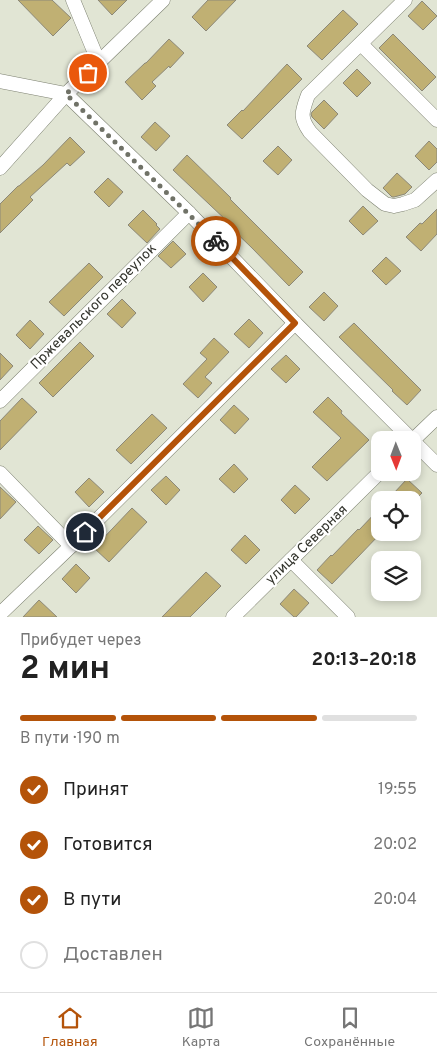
<!DOCTYPE html>
<html lang="ru">
<head>
<meta charset="utf-8">
<style>
  body { margin:0; font-family:Overpass,sans-serif; background:#f6f6f6; color:#222; height:100vh; display:flex; flex-direction:column; font-size:19px; white-space:nowrap }
  * { box-sizing:border-box; margin:0 }
  p { font-size:16px; color:#767676 }
  .icon { flex:none; width:28px; height:28px; fill:none; stroke:currentColor; stroke-width:2; stroke-linecap:round; stroke-linejoin:round }
  .map { position:relative; height:617px; overflow:hidden }
  .side { display:flex; flex-direction:column; background:#fff; flex:1 }
  .side>* { flex:none }
  .needle { width:32px; rotate:179deg }
  .tools { position:absolute; left:371px; top:431px; display:grid; gap:10px }
  .tools a { display:grid; place-items:center; width:50px; height:50px; border-radius:10px; background:#fff; box-shadow:0 2px 8px #0003; font-size:25px }
  .pin { position:absolute; display:grid; place-items:center; width:42px; height:42px; color:#fff; margin:-21px; border:2px solid #fff; border-radius:50%; box-shadow:0 1px 5px #0007 }
  .courier { position:absolute; display:grid; place-items:center; width:50px; height:50px; margin:-25px; border:4px solid #b45309; border-radius:50%; background:#fff; color:#222; box-shadow:0 1px 6px #0007 }
  .head em { font-style:normal; font-weight:700 }
  .head div { display:flex; flex-direction:column-reverse }
  .head { display:flex; align-items:center; justify-content:space-between; height:85px; padding:0 20px }
  h1 { font-size:32px; font-weight:700; line-height:38px }
  .bar { display:grid; grid-template-columns:repeat(4,1fr); gap:8px 5px; align-content:center; height:60px; padding:0 20px }
  .bar i { height:6px; border-radius:4px; background:#e0e0e0 }
  .bar .active { background:#b45309 }
  .bar p { grid-column:span 4 }
  ol { padding:0 20px; list-style:none }
  li { display:flex; align-items:center; gap:15px; height:55px }
  li p { margin-inline-start:auto }
  li .icon { padding:5px; border-radius:50%; background:#b45309; color:#fff; stroke-width:4 }
  li:last-child { color:#767676 }
  li i { width:28px; height:28px; border:2px solid #e0e0e0; border-radius:50% }
  .tab-bar { display:flex; justify-content:space-around; align-items:center; height:70px; border-top:1px solid #e0e0e0; background:#fff; font-size:14px; color:#767676 }
  .tab-bar a { display:grid; justify-items:center; gap:2px }
  .tab-bar .active { color:#b45309 }
  .map>svg:first-child { display:block }
  .building { fill:#c0b073; stroke:#8c8878 }
  .lines { fill:none; stroke-linecap:round; stroke-linejoin:round }
  .minor-casing { stroke:#7d8171; stroke-width:15 }
  .minor { stroke:#fff; stroke-width:14 }
  .done { stroke:#707267; stroke-width:5; stroke-dasharray:0 9 }
  .route { stroke:#b45309; stroke-width:6 }
  .labels { text-anchor:middle; dominant-baseline:central; stroke-width:4; stroke-linejoin:round; paint-order:stroke }
  .street-label { font-size:14px; fill:#33342d; stroke:#fff }
</style>
</head>
<body>
<div class="map">
<svg width="437" height="617" viewBox="0 0 437 617">
  <rect width="100%" height="100%" fill="#e1e5d4"/>
  <g class="building">
    <polygon points="18,0 52,0 71,18 53,36"/>
    <polygon points="98,0 127,0 112,15"/>
    <polygon points="208,0 236,0 206,31 192,17"/>
    <polygon points="422,1 437,16 423,30 408,16"/>
    <polygon points="343,10 358,24 322,60 307,46"/>
    <polygon points="393,34 436,77 422,91 379,48"/>
    <polygon points="169,39 184,53 170,68 169,66 152,82 156,86 142,100 125,82 145,63 146,63"/>
    <polygon points="287,64 302,79 242,139 227,125 242,110 243,111"/>
    <polygon points="357,69 371,83 357,97 343,83"/>
    <polygon points="324,100 338,114 324,129 312,117 311,114 312,112"/>
    <polygon points="155,122 170,136 156,151 141,137"/>
    <polygon points="70,137 85,152 70,166 67,163 30,197 33,200 0,233 0,204 18,186 19,186 43,165"/>
    <polygon points="429,141 437,149 437,162 429,170 415,156"/>
    <polygon points="278,146 292,160 278,175 263,161"/>
    <polygon points="187,155 231,198 230,199 303,272 289,286 252,248 226,223 228,222 173,170"/>
    <polygon points="397,173 412,187 405,194 394,197 392,197 383,188"/>
    <polygon points="108,178 123,192 109,207 94,192"/>
    <polygon points="363,206 378,221 363,235 349,221"/>
    <polygon points="437,209 437,234 421,251 406,237 420,223 422,224"/>
    <polygon points="143,210 157,224 156,225 160,229 147,243 128,225"/>
    <polygon points="173,241 186,254 171,268 158,256"/>
    <polygon points="386,257 401,271 386,285 372,271"/>
    <polygon points="89,263 103,277 64,316 49,302"/>
    <polygon points="203,273 217,287 203,302 189,287"/>
    <polygon points="324,292 338,306 324,321 309,307"/>
    <polygon points="122,299 136,313 122,328 107,314"/>
    <polygon points="249,319 263,333 249,348 234,334"/>
    <polygon points="30,320 44,334 30,349 16,335"/>
    <polygon points="354,323 421,390 407,405 392,391 393,390 339,337"/>
    <polygon points="214,338 229,352 205,377 212,383 198,398 183,384 207,359 200,353"/>
    <polygon points="80,342 94,356 53,397 39,383"/>
    <polygon points="0,353 13,366 0,380"/>
    <polygon points="286,355 300,369 286,383 271,369"/>
    <polygon points="328,397 342,411 341,413 369,440 327,481 312,467 341,438 313,412"/>
    <polygon points="22,398 37,412 0,450 0,421"/>
    <polygon points="234,405 249,419 235,434 220,420"/>
    <polygon points="152,414 167,428 131,464 116,450"/>
    <polygon points="234,464 248,479 234,493 219,479"/>
    <polygon points="166,476 180,490 166,505 151,490"/>
    <polygon points="89,478 104,492 89,507 75,492"/>
    <polygon points="407,479 422,493 415,500 400,500 393,494"/>
    <polygon points="295,485 310,499 295,514 281,500"/>
    <polygon points="0,487 16,502 0,519"/>
    <polygon points="132,508 147,522 109,562 94,548"/>
    <polygon points="380,508 380,534 332,584 317,570 331,555 332,556 358,529 359,530"/>
    <polygon points="38,526 53,540 39,554 24,540"/>
    <polygon points="245,535 260,550 246,564 231,550"/>
    <polygon points="76,564 90,578 76,593 62,579"/>
    <polygon points="206,572 221,586 190,617 162,617"/>
    <polygon points="294,589 309,603 296,617 294,617 280,604"/>
    <polygon points="39,600 57,617 23,617"/>
  </g>
  <g class="lines">
    <defs>
      <g id="minor">
        <polyline points="73,0 99,63"/>
        <path d="M 405,0 L 308,95 C 302,112 299,117 310,132 L 367,190 L 385,204 L 394,206 L 403,204 L 415,200 L 437,180"/>
        <polyline points="361,44 437,120"/>
        <polyline points="0,81 66,94"/>
        <polyline points="66,94 189,213 295,323 412,440"/>
        <polyline points="0,168 66,94 163,0"/>
        <polyline points="0,401 189,213"/>
        <polyline points="412,440 437,465"/>
        <polyline points="412,441 437,417"/>
        <polyline points="0,473 71,546"/>
        <polyline points="291,560 348,617"/>
        <polyline points="0,614 71,546 295,323"/>
        <polyline points="233,617 380,472"/>
      </g>
    </defs>
    <use href="#minor" class="minor-casing"/>
    <use href="#minor" class="minor"/>
  </g>
  <g class="lines">
    <polyline class="done" points="88,73 66,94 216,241"/>
    <polyline class="route" points="85,532 295,323 216,241"/>
  </g>
  <g class="labels">
    <g class="street-label">
      <text transform="translate(94 307) rotate(-45)">Пржевальского переулок</text>
      <text transform="translate(307 545) rotate(-44)">улица Северная</text>
    </g>
  </g>
</svg>
<div class="tools">
<a><svg class="needle" viewBox="-14 -14 28 28"><path d="M0-13l5 13h-10z" fill="#e53935"/><path d="M0 13l5-13h-10z" fill="#767676"/></svg></a>
<a><svg class="icon" aria-label="locate" viewBox="0 0 24 24"><circle cx="12" cy="12" r="6"/><path d="M12 2v4M12 18v4M2 12h4M18 12h4"/></svg></a>
<a><svg class="icon" aria-label="layers" viewBox="0 0 24 24"><path d="M12 4l9 5-9 5-9-5zM3 14l9 5 9-5"/></svg></a>
</div>
<div class="pin" style="left:88px;top:73px;background:#ea580c"><svg class="icon" aria-label="bag" viewBox="0 0 24 24"><path d="M5 8h14l-1 12H6zM9 8a3 3 0 0 1 6 0"/></svg></div>
<div class="pin" style="left:85px;top:532px;background:#1f2937"><svg class="icon" aria-label="home" viewBox="0 0 24 24"><path d="M3 11l9-7 9 7M6 9v11h12V9"/></svg></div>
<div class="courier" style="left:216px;top:241px"><svg class="icon" aria-label="bike" viewBox="0 0 24 24"><circle cx="6" cy="16" r="4"/><circle cx="18" cy="16" r="4"/><path d="M6 16l4-8h5l3 8M10 8l3 8H6M13 5h3"/></svg></div>
</div>
<section class="side">
<div class="head"><div><h1>2 мин</h1><p>Прибудет через</p></div><em>20:13–20:18</em></div>
<div class="bar"><i class="active"></i><i class="active"></i><i class="active"></i><i></i><p>В пути · 190 m</p></div>
<ol>
<li><svg class="icon" aria-label="check" viewBox="0 0 24 24"><path d="M5 12l5 5 9-10"/></svg>Принят<p>19:55</p></li>
<li><svg class="icon" aria-label="check" viewBox="0 0 24 24"><path d="M5 12l5 5 9-10"/></svg>Готовится<p>20:02</p></li>
<li><svg class="icon" aria-label="check" viewBox="0 0 24 24"><path d="M5 12l5 5 9-10"/></svg>В пути<p>20:04</p></li>
<li><i></i>Доставлен</li>
</ol>
</section>
<nav class="tab-bar">
<a class="active"><svg class="icon" aria-label="home" viewBox="0 0 24 24"><path d="M3 11l9-7 9 7M6 9v11h12V9"/></svg>Главная</a>
<a><svg class="icon" aria-label="map" viewBox="0 0 24 24"><path d="M3 6l6-2 6 2 6-2v14l-6 2-6-2-6 2zM9 4v14M15 6v14"/></svg>Карта</a>
<a><svg class="icon" aria-label="saved" viewBox="0 0 24 24"><path d="M7 4h10v16l-5-4-5 4z"/></svg>Сохранённые</a>
</nav>
</body>
</html>
